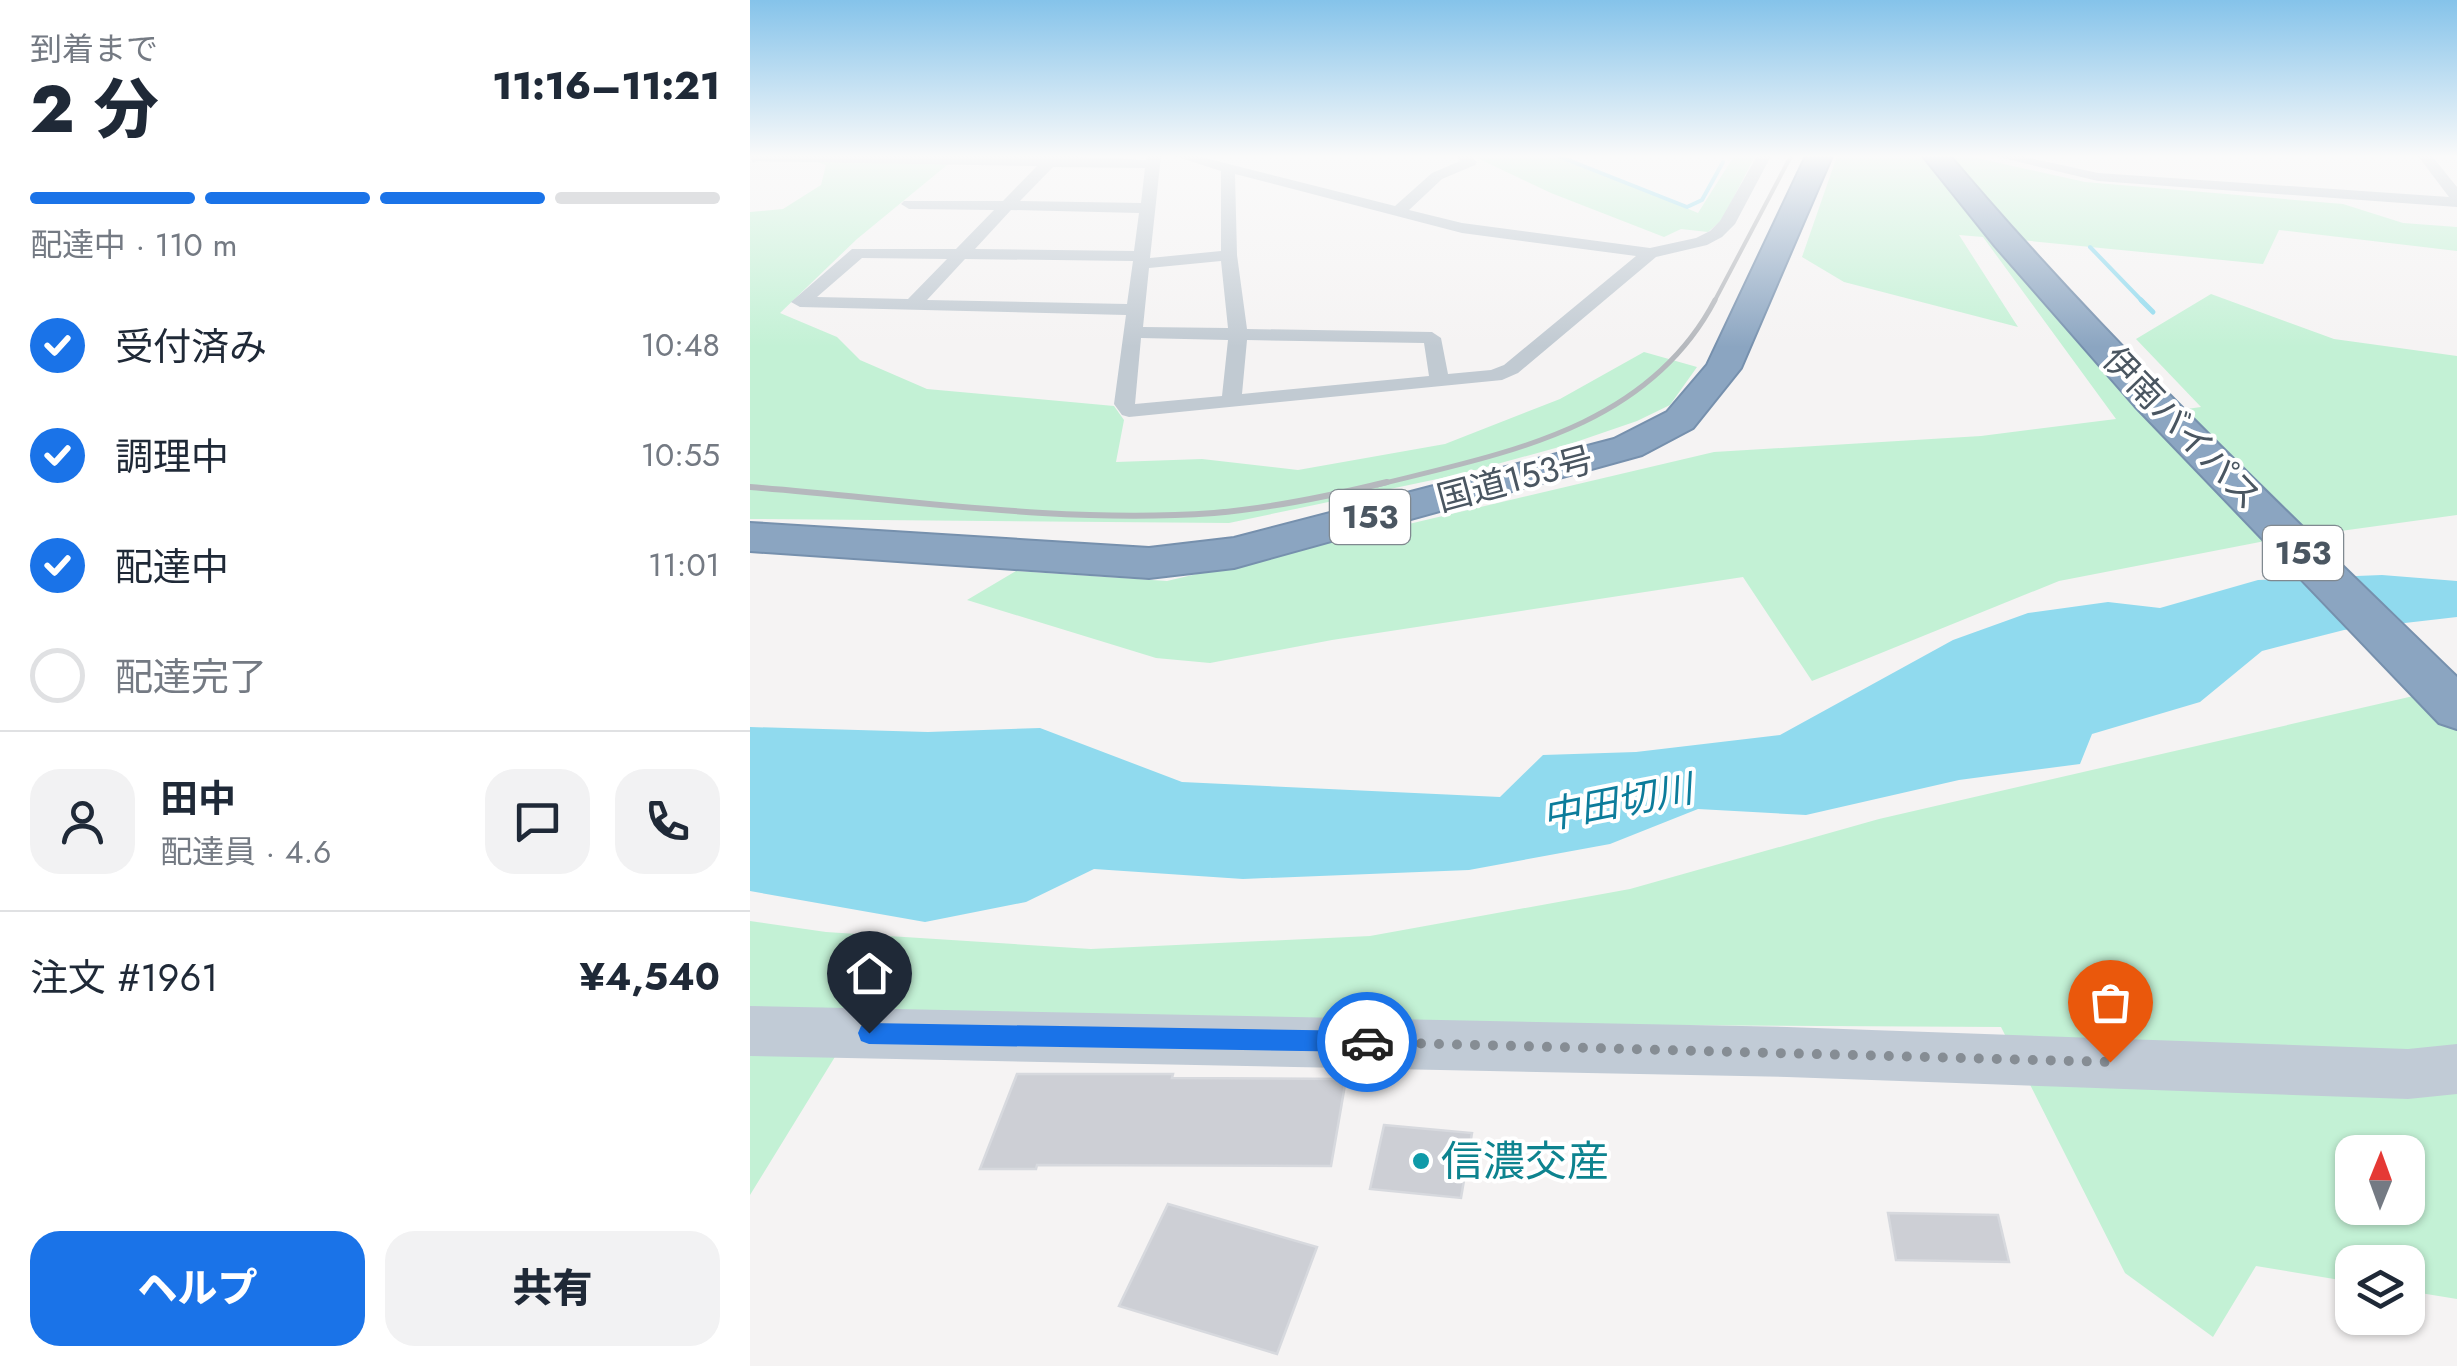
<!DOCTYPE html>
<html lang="ja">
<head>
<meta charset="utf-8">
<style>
  body { margin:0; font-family:Jost,"Noto Sans JP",sans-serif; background:#f2f2f3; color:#1f2937; height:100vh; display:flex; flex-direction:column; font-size:38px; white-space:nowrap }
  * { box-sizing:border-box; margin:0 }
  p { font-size:32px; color:#747a83 }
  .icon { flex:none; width:55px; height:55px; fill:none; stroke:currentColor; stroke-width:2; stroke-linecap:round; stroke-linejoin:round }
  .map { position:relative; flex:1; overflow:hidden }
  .drawer { display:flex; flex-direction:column; background:#fff; width:750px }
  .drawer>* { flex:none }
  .needle { width:65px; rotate:1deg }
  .buttons { position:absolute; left:1585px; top:1135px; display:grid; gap:20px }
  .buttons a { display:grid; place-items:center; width:90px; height:90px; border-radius:20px; background:#fff; box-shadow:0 2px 8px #0004; font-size:50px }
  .pin { position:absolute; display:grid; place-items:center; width:85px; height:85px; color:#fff; margin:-102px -42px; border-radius:50% 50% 50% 0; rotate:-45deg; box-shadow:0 0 10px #0007 }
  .pin .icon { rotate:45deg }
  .courier { position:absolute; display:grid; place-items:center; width:100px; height:100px; margin:-50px; border:8px solid #1a73e8; border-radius:50%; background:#fff; color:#222; box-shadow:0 2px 12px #0007 }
  .head em { font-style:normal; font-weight:800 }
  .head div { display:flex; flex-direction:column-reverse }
  .head { display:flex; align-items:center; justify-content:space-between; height:170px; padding:0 30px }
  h1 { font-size:65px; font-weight:800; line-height:75px }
  .bar { display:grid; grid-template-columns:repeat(4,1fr); gap:15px 10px; align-content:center; height:120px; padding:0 30px }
  .bar i { height:12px; border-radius:8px; background:#e0e1e3 }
  .bar .selected { background:#1a73e8 }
  .bar p { grid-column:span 4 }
  .line { display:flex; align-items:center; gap:25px; padding:0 30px; border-top:2px solid #e0e1e3 }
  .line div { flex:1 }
  .round { display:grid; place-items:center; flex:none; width:105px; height:105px; border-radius:30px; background:#f2f2f3 }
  ol { padding:0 30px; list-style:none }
  li { display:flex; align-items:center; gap:30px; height:110px }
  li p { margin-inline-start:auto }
  li .icon { padding:10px; border-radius:50%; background:#1a73e8; color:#fff; stroke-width:4 }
  li:last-child { color:#747a83 }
  li i { width:55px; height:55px; border:5px solid #e0e1e3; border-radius:50% }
  .primary-button { display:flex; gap:20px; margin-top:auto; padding:20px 30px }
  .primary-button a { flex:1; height:115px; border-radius:30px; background:#1a73e8; color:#fff; font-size:40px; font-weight:800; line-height:115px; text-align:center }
  .primary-button a+a { background:#f2f2f3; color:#1f2937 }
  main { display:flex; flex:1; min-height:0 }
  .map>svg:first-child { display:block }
  .green { fill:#c3f1d5; fill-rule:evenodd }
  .water { fill:#90daee }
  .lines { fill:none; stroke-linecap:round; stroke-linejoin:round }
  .stream-far1 { stroke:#90daee; stroke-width:4 }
  .stream { stroke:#90daee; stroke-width:5 }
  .building { fill:#cdcfd5; stroke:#d7d9de; stroke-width:2.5 }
  .highway-casing { stroke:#7690ad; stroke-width:4 }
  .street { fill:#c1cad2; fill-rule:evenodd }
  .secondary { fill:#c1cbd6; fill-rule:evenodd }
  .highway { fill:#8ba5c1; fill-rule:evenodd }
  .rail-far2 { stroke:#b5b8bd; stroke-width:4 }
  .rail-far1 { stroke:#b5b8bd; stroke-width:5 }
  .rail { stroke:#b5b8bd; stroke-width:6 }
  .route { fill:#1a73e8 }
  .done { stroke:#868d94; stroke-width:10; stroke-dasharray:0 18 }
  .culture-dot { fill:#0f9aa8; stroke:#fff; stroke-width:4 }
  .labels { text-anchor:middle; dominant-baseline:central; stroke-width:8; stroke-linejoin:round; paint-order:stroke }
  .shield { fill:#fff; stroke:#808990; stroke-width:2.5 }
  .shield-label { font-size:32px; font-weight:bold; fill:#4a5661 }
  .street-label { font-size:35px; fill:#4a5661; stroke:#fff }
  .water-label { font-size:38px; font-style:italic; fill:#0c7c9b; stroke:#fff }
  .near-culture-label { font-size:42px; fill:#0d838f; stroke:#fff; text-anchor:start }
</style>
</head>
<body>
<main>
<section class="drawer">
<div class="head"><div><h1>2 分</h1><p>到着まで</p></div><em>11:16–11:21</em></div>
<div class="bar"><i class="selected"></i><i class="selected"></i><i class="selected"></i><i></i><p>配達中 · 110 m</p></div>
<ol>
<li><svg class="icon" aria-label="check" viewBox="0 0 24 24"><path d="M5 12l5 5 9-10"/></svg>受付済み<p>10:48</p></li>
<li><svg class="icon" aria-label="check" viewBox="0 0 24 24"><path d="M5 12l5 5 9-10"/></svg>調理中<p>10:55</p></li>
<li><svg class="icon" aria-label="check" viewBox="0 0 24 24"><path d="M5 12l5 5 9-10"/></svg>配達中<p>11:01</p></li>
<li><i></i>配達完了</li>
</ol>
<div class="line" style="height:180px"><a class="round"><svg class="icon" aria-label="person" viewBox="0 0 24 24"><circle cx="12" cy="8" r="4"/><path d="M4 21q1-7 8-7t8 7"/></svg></a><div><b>田中</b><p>配達員 · 4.6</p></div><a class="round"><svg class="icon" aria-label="chat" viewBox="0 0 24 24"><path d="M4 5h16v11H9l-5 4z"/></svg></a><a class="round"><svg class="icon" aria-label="phone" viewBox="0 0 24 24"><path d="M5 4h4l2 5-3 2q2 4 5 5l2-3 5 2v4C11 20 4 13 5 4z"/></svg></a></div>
<div class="line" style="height:130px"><div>注文 #1961</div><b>¥4,540</b></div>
<div class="primary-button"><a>ヘルプ</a><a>共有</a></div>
</section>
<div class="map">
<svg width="1707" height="1366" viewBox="0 0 1707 1366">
  <rect width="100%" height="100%" fill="#f5f3f3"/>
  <g class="green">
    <polygon points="49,156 208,156 107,239 30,313 87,337 110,360 177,389 364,406 374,420 366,462 452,459 548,470 695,444 810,399 894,352 947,367 920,405 887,421 820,444 711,474 479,523 0,519 0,212 33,209 71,185 76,165"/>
    <polygon points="723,156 813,156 948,213 984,156 1005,156 972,220 958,232 931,229 914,237 801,193"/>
    <polygon points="1087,156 1218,156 1335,182 1593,204 1653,223 1707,227 1707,251 1529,230 1513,264 1250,238 1401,414 1451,407 1386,339 1461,294 1584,339 1707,356 1707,515 1510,542 1309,581 1062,681 993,577 582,640 460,663 406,658 217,600 266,571 417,581 964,452 1231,436 1366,419 1233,237 1209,235 1268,327 1094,282 1052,257"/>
    <path d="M 1707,686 L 1707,1299 L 1658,1291 L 1658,1262 L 1602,1262 L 1602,1282 L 1506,1266 L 1463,1337 L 1375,1273 L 1251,1027 L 107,1021 L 0,1195 L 0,921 L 76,932 L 341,949 L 620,936 L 880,889 L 1129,819 ZM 1602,1152 L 1658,1152 L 1658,1208 L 1602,1208 Z"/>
  </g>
  <polygon class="water" points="1632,575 1707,581 1707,617 1594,630 1512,651 1450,702 1342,734 1330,764 1209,780 1056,815 948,809 860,844 719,870 493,879 344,869 276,902 175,922 0,891 0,727 178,732 290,728 432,782 750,797 793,755 886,752 1030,735 1203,640 1278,613 1358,602 1410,608 1508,580"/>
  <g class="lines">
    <g class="stream-far1">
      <polyline points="808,156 937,207 952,200 973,162"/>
      <polyline points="1340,247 1393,302"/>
    </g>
    <polyline class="stream" points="1391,300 1403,312"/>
  </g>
  <g class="building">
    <polygon points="267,1074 423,1074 422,1078 596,1079 581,1166 287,1165 286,1169 230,1169"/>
    <polygon points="634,1125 722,1133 711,1198 620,1189"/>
    <polygon points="418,1204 567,1247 527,1354 369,1306"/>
    <polygon points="1138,1213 1248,1215 1259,1262 1146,1260"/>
  </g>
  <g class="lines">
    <defs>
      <g id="highway">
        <polygon points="1056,156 1082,156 991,368 943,428 892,455 484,568 399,578 0,551 0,523 399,548 484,538 864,439 917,412 957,365"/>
        <path d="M 1173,156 L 1200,156 C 1357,342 1533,508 1707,677 L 1707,729 L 1689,723 L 1385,406 L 1245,246 Z"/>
      </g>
    </defs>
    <use href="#highway" class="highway-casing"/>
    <g class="street">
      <path d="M 0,156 L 310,156 L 396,160 L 397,156 L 411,156 L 400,258 L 471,251 L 471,171 L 424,156 L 447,156 L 645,206 L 682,173 L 710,161 L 705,156 L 721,156 L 727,162 L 725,165 L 692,179 L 659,210 L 712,223 L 900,248 L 946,238 L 960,231 L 970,221 L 1007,156 L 1021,156 L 985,224 L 972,237 L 957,245 L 906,257 L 768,373 L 752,380 L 379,417 L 372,415 L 364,404 L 376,315 L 50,307 L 41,302 L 102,249 L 206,249 L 244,210 L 159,209 L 151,204 L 154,201 L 253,201 L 287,166 L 3,161 ZM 303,167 L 395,168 L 391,203 L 270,201 ZM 485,174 L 712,233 L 886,256 L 754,365 L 741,370 L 698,374 L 691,338 L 682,332 L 497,329 L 487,255 ZM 261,210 L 389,213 L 384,251 L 225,249 ZM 112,258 L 197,259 L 158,299 L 67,297 ZM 215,259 L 383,261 L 377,304 L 177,300 ZM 471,261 L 478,328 L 393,327 L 399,268 ZM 391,338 L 478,340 L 472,396 L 385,404 ZM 497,340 L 674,343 L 679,376 L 492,394 Z"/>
      <polygon points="1244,156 1270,156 1348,173 1699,197 1668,156 1682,156 1707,187 1707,207 1348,181"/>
    </g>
    <g class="secondary">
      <polygon points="0,156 12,156 13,157 3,163"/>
      <polygon points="0,1006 1037,1027 1658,1049 1707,1044 1707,1094 1658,1099 1037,1077 0,1056"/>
    </g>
    <use href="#highway" class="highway"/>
    <polyline class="rail-far2" points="964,302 1041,156"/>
    <path class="rail-far1" d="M 627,485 C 756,453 898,428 965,300"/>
    <path class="rail" d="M 0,487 C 153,499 310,524 464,513 C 523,508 580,496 637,482"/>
  </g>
  <linearGradient id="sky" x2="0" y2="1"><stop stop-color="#85c3ea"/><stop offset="0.45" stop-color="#fafafa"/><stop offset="1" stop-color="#fafafa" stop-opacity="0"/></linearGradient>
  <rect width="1707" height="347" fill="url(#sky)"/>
  <polygon class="route" points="119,1023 617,1031 624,1034 627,1042 624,1049 617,1052 119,1044 111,1041 108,1033 111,1026"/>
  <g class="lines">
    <polyline class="done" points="617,1042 1360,1062"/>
  </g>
  <circle class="culture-dot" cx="671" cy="1161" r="10"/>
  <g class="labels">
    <g class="shield">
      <rect x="580" y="490" width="80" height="54" rx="8"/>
      <rect x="1513" y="526" width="80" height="54" rx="8"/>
    </g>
    <g class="shield-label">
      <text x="620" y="517">153</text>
      <text x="1553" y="553">153</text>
    </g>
    <g class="street-label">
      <text transform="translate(1432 428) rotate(46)">伊南バイパス</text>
      <text transform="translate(765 479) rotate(-15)">国道153号</text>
    </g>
    <g class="water-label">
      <text transform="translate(867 802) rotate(-11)">中田切川</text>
    </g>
    <g class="near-culture-label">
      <text x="691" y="1161">信濃交産</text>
    </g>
  </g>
</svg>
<div class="buttons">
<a><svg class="needle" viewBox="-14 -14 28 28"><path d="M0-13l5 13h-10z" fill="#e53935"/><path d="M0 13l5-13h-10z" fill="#747a83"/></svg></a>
<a><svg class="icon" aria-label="layers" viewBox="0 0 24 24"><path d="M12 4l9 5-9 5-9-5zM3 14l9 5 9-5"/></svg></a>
</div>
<div class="pin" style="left:1360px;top:1062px;background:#ea580c"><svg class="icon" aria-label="bag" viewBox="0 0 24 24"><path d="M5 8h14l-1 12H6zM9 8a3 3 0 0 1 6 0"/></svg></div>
<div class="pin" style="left:119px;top:1033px;background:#1f2937"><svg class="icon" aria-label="home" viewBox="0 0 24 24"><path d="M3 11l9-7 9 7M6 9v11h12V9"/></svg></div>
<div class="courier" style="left:617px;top:1042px"><svg class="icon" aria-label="car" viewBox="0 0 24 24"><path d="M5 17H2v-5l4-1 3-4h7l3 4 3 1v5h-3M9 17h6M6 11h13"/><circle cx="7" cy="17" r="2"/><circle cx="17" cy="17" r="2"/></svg></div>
</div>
</main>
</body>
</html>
